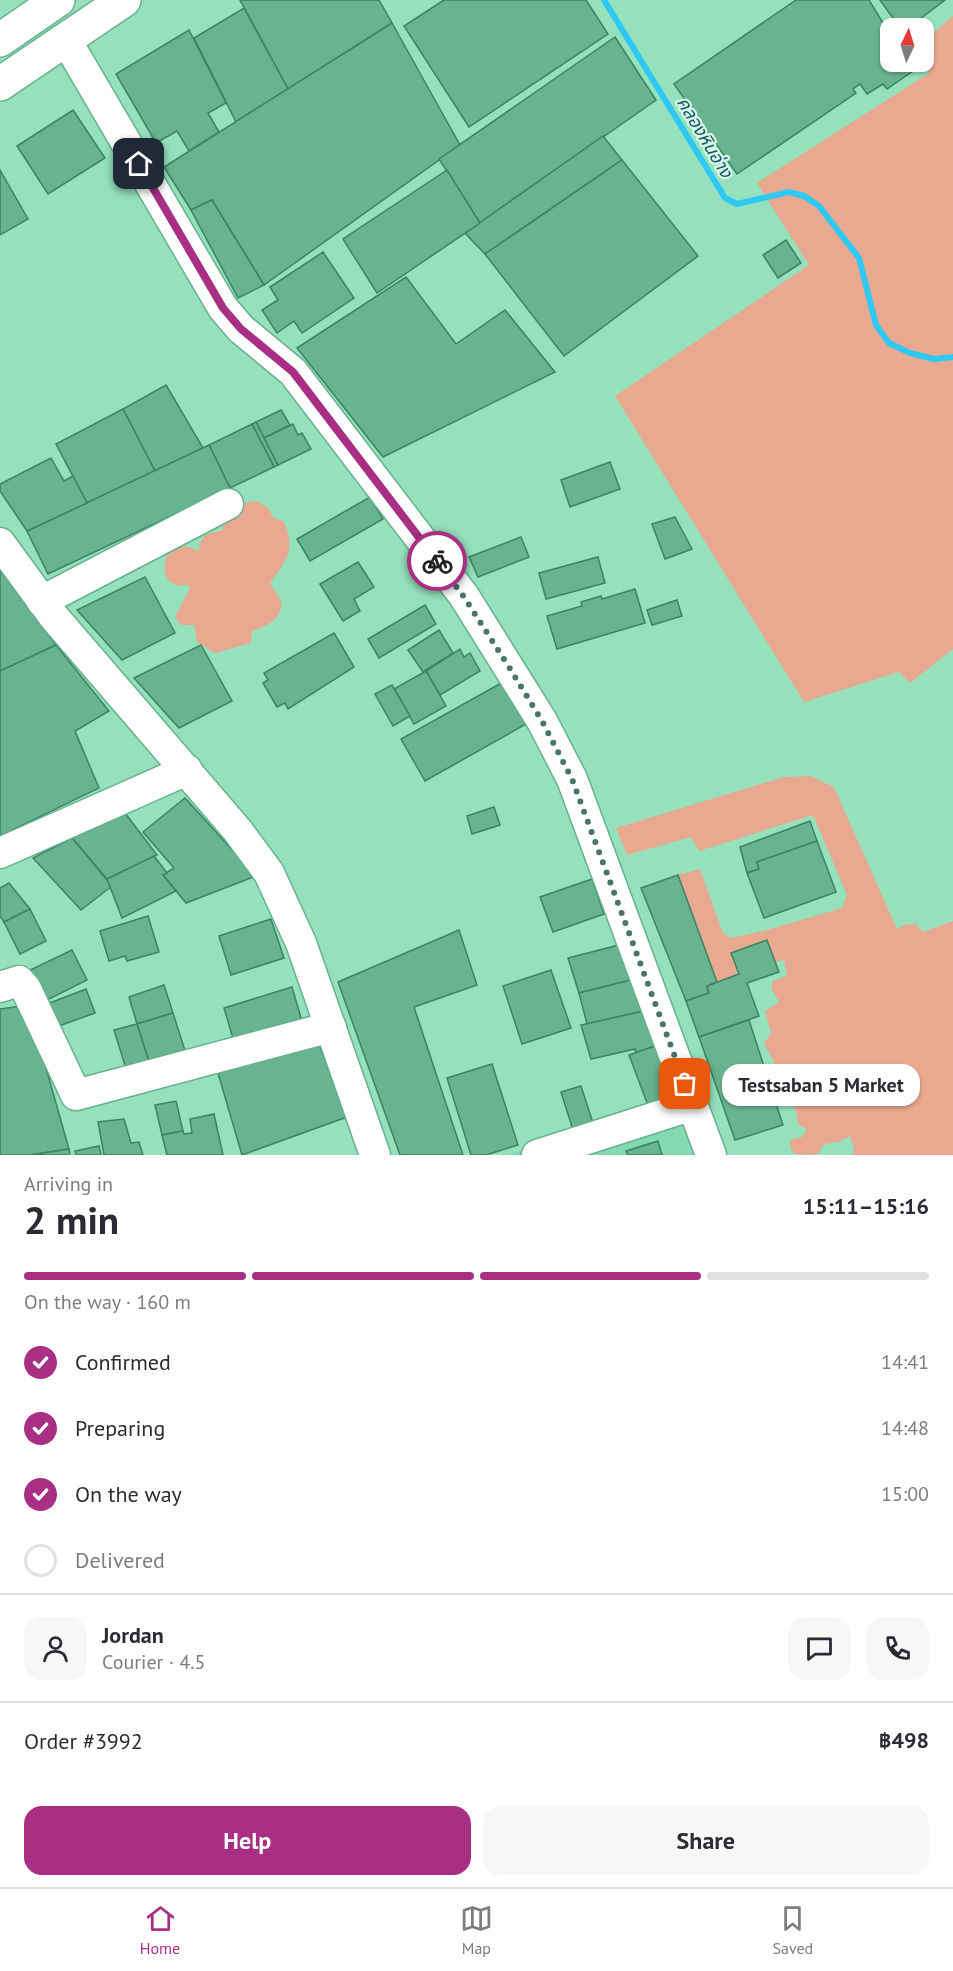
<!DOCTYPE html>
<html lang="en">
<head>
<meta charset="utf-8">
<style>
  body { margin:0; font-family:"PT Sans","Noto Sans Thai",sans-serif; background:#f7f7f7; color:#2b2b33; height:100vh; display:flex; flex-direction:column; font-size:22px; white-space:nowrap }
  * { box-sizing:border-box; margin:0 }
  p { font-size:20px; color:#7c7c81 }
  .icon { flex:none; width:33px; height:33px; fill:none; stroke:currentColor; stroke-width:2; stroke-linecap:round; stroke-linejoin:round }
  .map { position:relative; height:1155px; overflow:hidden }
  .details { display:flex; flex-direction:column; background:#fff; flex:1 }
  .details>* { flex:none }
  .needle { width:39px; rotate:4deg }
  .buttons { position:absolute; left:880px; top:18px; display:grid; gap:12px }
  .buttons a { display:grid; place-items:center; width:54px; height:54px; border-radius:12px; background:#fff; box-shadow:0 2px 4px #0004; font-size:30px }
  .pin { position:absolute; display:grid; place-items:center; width:51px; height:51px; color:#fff; margin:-26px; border-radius:12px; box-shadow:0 3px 9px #0006 }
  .courier { position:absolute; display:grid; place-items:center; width:60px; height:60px; margin:-30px; border:4px solid #a92f84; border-radius:50%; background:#fff; color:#222; box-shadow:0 2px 8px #0007 }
  .bubble { position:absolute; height:42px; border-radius:18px; background:#fff; box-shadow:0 2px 4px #0004; font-size:20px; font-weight:700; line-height:42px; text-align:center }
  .summary em { font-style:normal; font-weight:700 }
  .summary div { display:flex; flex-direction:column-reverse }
  .summary { display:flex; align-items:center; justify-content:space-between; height:102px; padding:0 24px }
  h1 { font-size:39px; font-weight:700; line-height:45px }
  .bar { display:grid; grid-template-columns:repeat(4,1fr); gap:9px 6px; align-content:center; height:72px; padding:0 24px }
  .bar i { height:8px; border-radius:4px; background:#e1e1e2 }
  .bar .selected { background:#a92f84 }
  .bar p { grid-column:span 4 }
  .line { display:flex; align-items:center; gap:15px; padding:0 24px; border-top:2px solid #e1e1e2 }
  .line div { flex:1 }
  .round { display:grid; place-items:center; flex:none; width:63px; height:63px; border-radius:18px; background:#f7f7f7 }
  ol { padding:0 24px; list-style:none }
  li { display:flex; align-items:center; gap:18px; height:66px }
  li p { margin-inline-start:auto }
  li .icon { padding:6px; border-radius:50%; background:#a92f84; color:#fff; stroke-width:4 }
  li:last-child { color:#7c7c81 }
  li i { width:33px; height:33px; border:3px solid #e1e1e2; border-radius:50% }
  .primary-button { display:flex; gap:12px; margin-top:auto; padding:12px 24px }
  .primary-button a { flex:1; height:69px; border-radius:18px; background:#a92f84; color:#fff; font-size:24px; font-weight:700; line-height:69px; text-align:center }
  .primary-button a+a { background:#f7f7f7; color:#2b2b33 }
  .tabs { display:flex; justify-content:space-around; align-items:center; height:84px; border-top:2px solid #e1e1e2; background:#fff; font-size:16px; color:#7c7c81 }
  .tabs a { display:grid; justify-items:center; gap:3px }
  .tabs .selected { color:#a92f84 }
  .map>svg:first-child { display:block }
  .built { fill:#83d9b0 }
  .green { fill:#e8a990 }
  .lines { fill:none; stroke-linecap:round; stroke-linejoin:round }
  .stream { stroke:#2dc8f3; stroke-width:6 }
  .building { fill:#69b490; stroke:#388463; stroke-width:1.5 }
  .minor-casing { stroke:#66b18e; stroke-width:33 }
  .major-casing { stroke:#66b18e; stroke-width:36 }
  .minor { stroke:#fff; stroke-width:30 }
  .major { stroke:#fff; stroke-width:33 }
  .done { stroke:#487660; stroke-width:6; stroke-dasharray:0 10.8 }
  .route { stroke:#a92f84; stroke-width:8 }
  .labels { text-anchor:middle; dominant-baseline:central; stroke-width:4.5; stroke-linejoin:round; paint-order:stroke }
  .water-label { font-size:18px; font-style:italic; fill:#1a5567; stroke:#d4f8e5 }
</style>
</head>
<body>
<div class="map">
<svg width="953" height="1155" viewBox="0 0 953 1155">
  <rect width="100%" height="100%" fill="#95e1bc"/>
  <polygon class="built" points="699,1093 722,1155 508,1155"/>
  <g class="green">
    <polygon points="953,16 953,649 910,683 899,672 804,702 615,396 809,265 757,183 929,73 924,62 924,41"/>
    <path d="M 257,501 L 268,508 L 273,517 L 284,522 C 296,550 287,560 270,583 L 282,603 C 279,621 269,625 252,631 L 251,643 L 215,653 L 197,642 L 194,625 L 181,625 L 175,617 L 190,588 L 187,585 C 163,589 159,565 171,549 L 185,546 L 200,551 L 199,544 L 205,535 L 223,530 L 221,518 L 241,503 Z"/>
    <polygon points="810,776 834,787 897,929 904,925 916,924 923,932 953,921 953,1155 852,1155 854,1149 850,1136 838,1142 824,1144 818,1154 798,1155 791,1150 790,1140 802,1137 807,1129 798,1124 796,1109 787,1103 779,1091 781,1075 764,1043 771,1033 765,1011 779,1002 771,988 773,981 787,976 784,960 775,962 767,940 731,953 739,974 717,982 678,875 700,869 723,933 731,938 767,930 842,908 847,895 813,815 699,851 691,837 627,855 616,828 784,777"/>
  </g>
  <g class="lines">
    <polyline class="stream" points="604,0 725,198 737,204 789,192 804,196 819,206 859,258 876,325 889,343 910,353 934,359 953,357"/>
  </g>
  <g class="building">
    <polygon points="240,0 379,0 392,23 288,89"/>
    <polygon points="444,0 586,0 608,34 469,127 404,26"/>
    <polygon points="796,0 869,0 891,36 891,62 907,62 913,71 887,89 883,84 867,94 860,84 853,89 856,93 737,174 674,84"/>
    <polygon points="880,0 945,0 908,28 900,28"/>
    <polygon points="244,8 288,89 236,122 194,38"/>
    <polygon points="392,23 460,145 264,285 212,200 191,210 164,167"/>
    <polygon points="189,30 226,103 208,113 219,132 189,151 177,131 156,143 116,74"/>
    <polygon points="615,37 656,100 480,223 439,159"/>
    <polygon points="73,110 105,158 48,194 17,146"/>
    <polygon points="603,136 622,160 485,254 465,233"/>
    <polygon points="622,160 698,256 564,356 485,254"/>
    <polygon points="0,170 28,219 0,235"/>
    <polygon points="447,170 480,223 377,293 343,239"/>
    <polygon points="212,200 264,285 238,298 191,210"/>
    <polygon points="786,240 801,263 778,278 763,255"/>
    <polygon points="323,252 354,298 302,333 294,321 277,333 262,310 278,300 270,287"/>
    <polygon points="406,277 456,344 505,310 555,372 383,457 297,348"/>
    <polygon points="166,385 203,448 155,471 123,409"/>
    <polygon points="123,409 155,471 87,503 56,444"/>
    <polygon points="281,410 290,425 264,438 256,422"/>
    <polygon points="256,422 278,465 274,467 252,424"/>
    <polygon points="252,424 274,467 230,488 209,445"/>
    <polygon points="293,424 298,435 302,433 311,449 278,465 264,438"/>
    <polygon points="209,445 230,488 48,574 27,531"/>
    <polygon points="51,458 64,481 73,476 87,503 27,531 0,491 0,484"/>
    <polygon points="610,462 620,489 570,507 561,480"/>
    <polygon points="370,497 383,519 310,561 297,539"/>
    <polygon points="675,517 692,549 665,559 652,524"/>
    <polygon points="521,537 529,557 478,577 469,557"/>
    <polygon points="598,557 605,583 546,599 539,573"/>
    <polygon points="358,562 374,587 354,599 360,611 343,621 320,584"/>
    <polygon points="0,570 56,645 0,671"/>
    <polygon points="145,577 175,633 122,660 77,610"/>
    <polygon points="635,589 645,623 557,649 547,616 582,606 581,602 601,596 602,599"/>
    <polygon points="677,600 682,616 652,625 647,610"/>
    <polygon points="425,605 436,624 379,658 368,639"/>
    <polygon points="439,630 453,653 423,672 408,650"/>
    <polygon points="334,633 354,667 288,709 285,703 277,707 263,683 268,680 264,673"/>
    <polygon points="56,645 109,711 75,731 99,788 0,836 0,671"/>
    <polygon points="201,645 232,701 179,728 134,678"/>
    <polygon points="460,649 464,657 470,653 480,671 440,695 426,671"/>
    <polygon points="426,671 446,706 414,724 394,689"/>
    <polygon points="503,682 526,724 425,781 401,739"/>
    <polygon points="392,685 410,716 393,726 375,694"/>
    <polygon points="185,798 256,876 186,903 163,875 174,868 143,832"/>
    <polygon points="494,807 500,825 472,834 467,816"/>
    <polygon points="125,813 157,855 107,879 72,838"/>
    <polygon points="810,821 817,841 757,862 759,869 747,873 740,847"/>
    <polygon points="72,838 112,886 81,910 33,858"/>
    <polygon points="817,841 836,892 764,918 747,873 759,869 757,862"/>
    <polygon points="154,856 167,873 163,875 176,891 122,918 107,879"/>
    <polygon points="678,875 717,982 707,986 709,993 686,1001 641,888"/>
    <polygon points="592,879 604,914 553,932 540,897"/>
    <polygon points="9,883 30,909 4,922 0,916 0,888"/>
    <polygon points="30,909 46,941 20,954 4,922"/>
    <polygon points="148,916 159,952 127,961 125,956 109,961 100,931"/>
    <polygon points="271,919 284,958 231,975 219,936"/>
    <polygon points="459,930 477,985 414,1007 463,1155 400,1155 338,982"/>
    <polygon points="767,940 779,972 747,983 759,1016 699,1037 686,1001 709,993 707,986 739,974 731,953"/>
    <polygon points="623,944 635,979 579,993 568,958"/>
    <polygon points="72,950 87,980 43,1002 28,971"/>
    <polygon points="551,970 571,1028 522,1044 503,986"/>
    <polygon points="635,979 644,1011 587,1024 579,993"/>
    <polygon points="164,985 173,1013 137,1024 129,997"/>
    <polygon points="292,987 303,1025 235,1045 224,1008"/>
    <polygon points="86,989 95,1013 56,1027 47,1004"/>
    <polygon points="28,1005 69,1149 30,1155 0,1155 0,1009"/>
    <polygon points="644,1011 655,1046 636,1053 635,1049 591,1059 581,1025"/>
    <polygon points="173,1013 187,1057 151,1068 137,1024"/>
    <polygon points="749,1020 783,1125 735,1140 699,1037"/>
    <polygon points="137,1024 151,1068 128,1075 114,1030"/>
    <polygon points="319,1044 347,1117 242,1155 218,1073"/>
    <polygon points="655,1046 674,1098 649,1108 629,1055"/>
    <polygon points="492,1064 518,1145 486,1155 471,1155 447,1078"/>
    <polygon points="581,1086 593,1123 573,1130 561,1092"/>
    <polygon points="176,1101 183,1131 162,1135 155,1105"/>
    <polygon points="214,1114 223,1155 167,1155 162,1135 183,1131 184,1134 192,1133 190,1119"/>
    <polygon points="124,1119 131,1143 139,1142 143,1155 104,1155 98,1122"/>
    <polygon points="658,1141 662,1155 628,1155 626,1151"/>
    <polygon points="99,1146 101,1155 76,1155 75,1151"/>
    <polygon points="69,1149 70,1155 30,1155"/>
  </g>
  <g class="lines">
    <defs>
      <g id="minor">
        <polyline points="66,40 223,308 241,329 293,372 464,596 542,721 572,779 711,1155"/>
        <polyline points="0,543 54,617 238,831 269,873 301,943 375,1155"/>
        <polyline points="42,601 228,504"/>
        <polyline points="0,853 187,770"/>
        <polyline points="0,987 19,981 26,989 76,1095 331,1027"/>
        <polyline points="537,1155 693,1105"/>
      </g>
      <g id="major">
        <polyline points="0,40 58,0"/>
        <polyline points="0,84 124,0"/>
      </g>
    </defs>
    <use href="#minor" class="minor-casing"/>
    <use href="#major" class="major-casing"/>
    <use href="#minor" class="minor"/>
    <use href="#major" class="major"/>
  </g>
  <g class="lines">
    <polyline class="done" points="437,561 464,597 509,667 542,721 572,779 685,1084"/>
    <polyline class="route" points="139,164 223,308 241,329 293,372 437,561"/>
  </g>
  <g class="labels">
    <g class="water-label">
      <text transform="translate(705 137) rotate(59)">คลองหินอ่าง</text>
    </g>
  </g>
</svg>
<div class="buttons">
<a><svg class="needle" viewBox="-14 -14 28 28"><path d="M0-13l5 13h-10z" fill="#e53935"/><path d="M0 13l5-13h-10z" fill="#7c7c81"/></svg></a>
</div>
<div class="pin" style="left:685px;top:1084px;background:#ea580c"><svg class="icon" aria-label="bag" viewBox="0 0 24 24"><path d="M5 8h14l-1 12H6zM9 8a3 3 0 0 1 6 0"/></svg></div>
<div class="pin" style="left:139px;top:164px;background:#1f2937"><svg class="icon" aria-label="home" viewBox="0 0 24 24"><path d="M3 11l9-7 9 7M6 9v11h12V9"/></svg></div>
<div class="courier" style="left:437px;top:561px"><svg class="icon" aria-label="bike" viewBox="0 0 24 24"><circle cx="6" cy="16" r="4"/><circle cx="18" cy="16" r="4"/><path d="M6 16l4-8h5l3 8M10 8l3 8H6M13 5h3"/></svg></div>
<div class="bubble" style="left:722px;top:1064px;width:198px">Testsaban 5 Market</div>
</div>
<section class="details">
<div class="summary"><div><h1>2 min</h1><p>Arriving in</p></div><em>15:11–15:16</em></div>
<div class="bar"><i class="selected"></i><i class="selected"></i><i class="selected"></i><i></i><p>On the way · 160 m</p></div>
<ol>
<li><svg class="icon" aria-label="check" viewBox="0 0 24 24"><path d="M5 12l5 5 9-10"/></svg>Confirmed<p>14:41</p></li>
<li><svg class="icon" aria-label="check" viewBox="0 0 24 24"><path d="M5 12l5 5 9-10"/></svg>Preparing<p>14:48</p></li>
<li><svg class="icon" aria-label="check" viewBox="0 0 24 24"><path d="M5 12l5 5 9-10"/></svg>On the way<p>15:00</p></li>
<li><i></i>Delivered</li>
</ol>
<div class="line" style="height:108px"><a class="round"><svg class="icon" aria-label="person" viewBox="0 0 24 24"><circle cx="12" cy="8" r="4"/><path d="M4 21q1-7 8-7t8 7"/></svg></a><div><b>Jordan</b><p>Courier · 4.5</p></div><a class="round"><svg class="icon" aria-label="chat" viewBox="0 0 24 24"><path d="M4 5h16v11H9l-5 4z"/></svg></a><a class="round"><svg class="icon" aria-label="phone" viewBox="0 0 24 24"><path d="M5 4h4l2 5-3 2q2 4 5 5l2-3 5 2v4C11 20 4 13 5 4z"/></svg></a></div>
<div class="line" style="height:78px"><div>Order #3992</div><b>฿498</b></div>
<div class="primary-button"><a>Help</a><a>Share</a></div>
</section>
<nav class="tabs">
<a class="selected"><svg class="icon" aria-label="home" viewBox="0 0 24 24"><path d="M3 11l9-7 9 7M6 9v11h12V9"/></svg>Home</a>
<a><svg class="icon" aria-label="map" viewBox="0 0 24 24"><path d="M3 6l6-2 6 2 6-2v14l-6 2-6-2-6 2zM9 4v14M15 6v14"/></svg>Map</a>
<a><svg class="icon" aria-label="saved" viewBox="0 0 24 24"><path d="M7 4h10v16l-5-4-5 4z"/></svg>Saved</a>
</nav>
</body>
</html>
